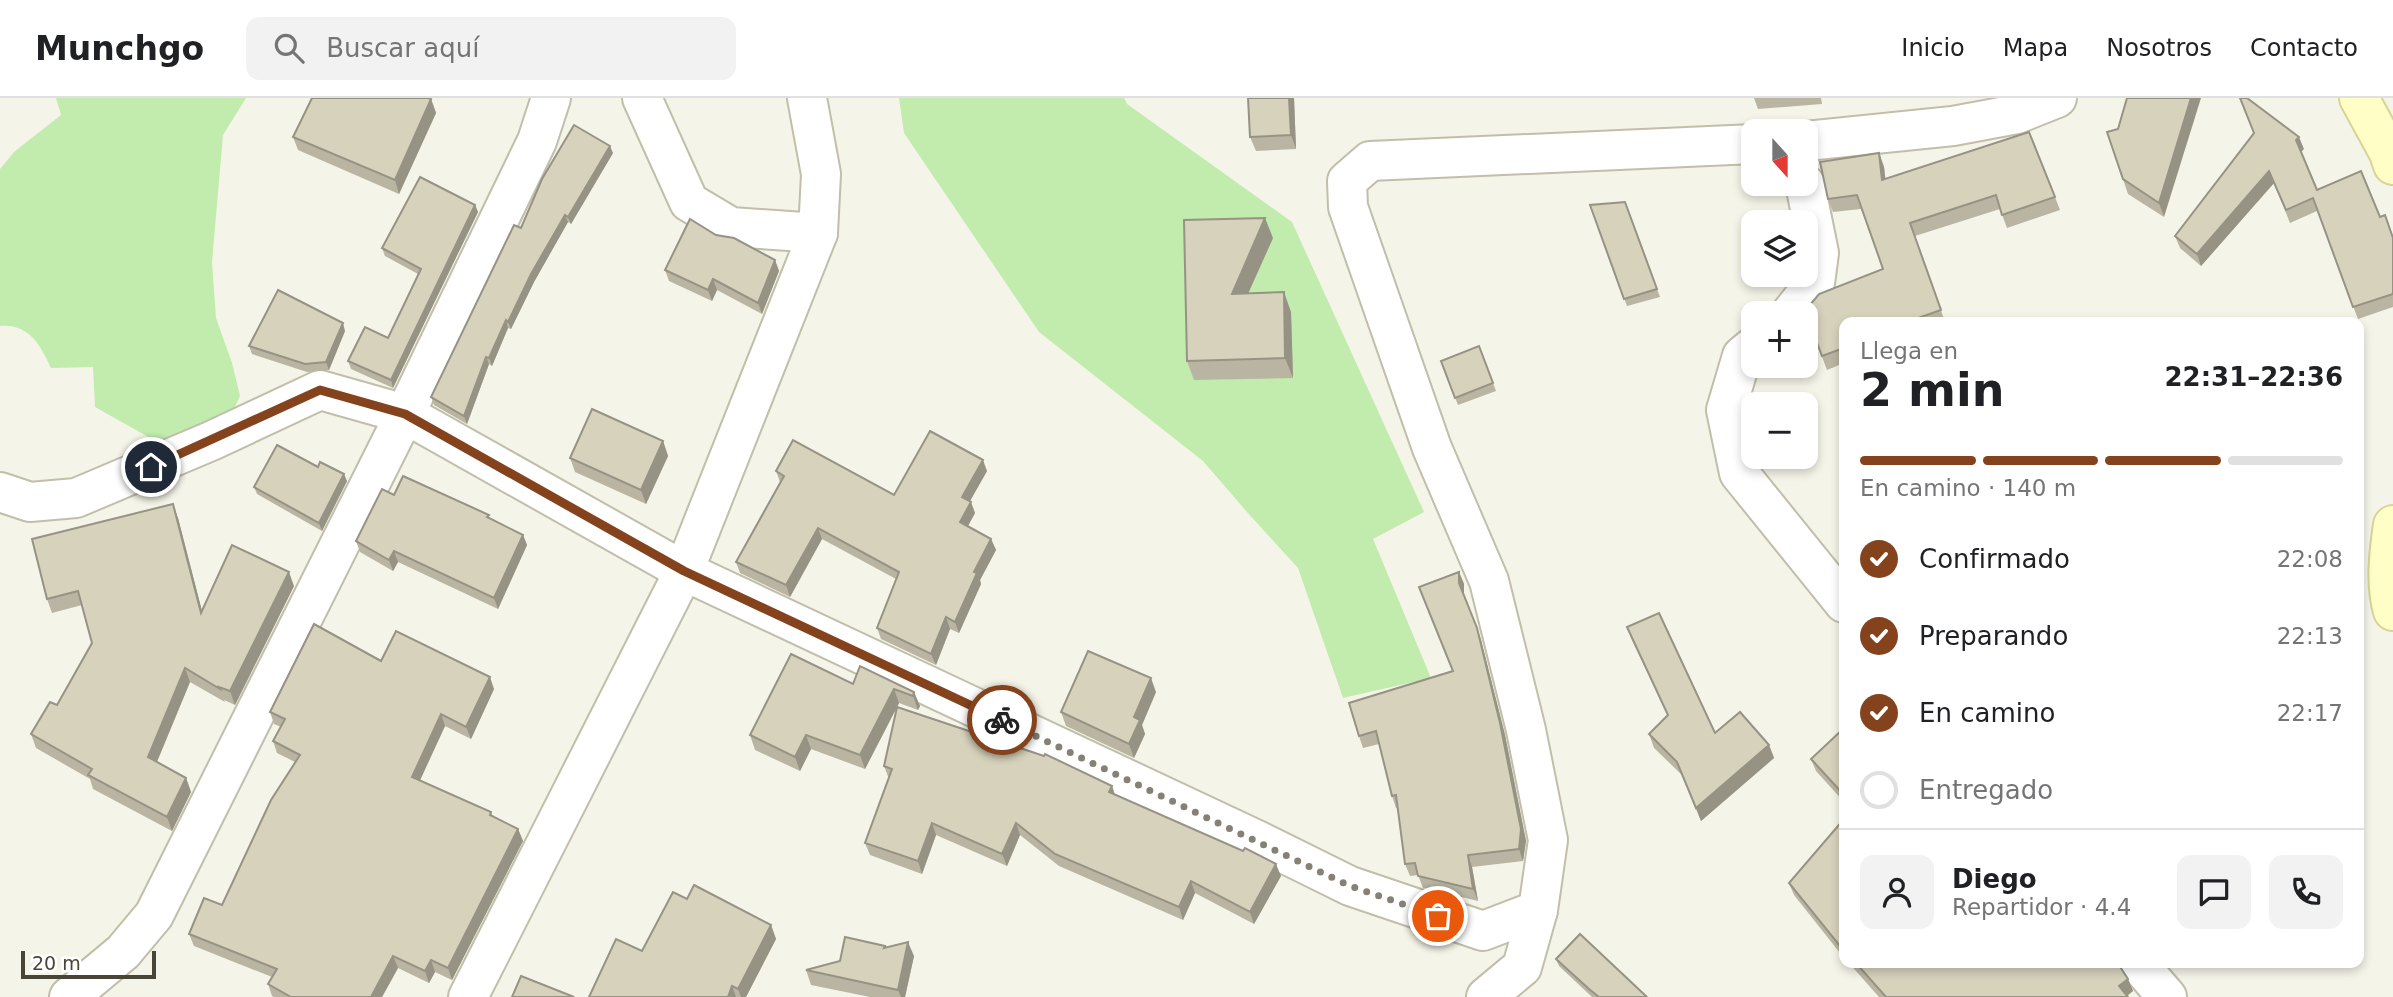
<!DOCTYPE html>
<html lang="es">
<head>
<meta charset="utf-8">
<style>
  body { margin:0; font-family:"DejaVu Sans",sans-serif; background:#f2f2f2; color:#202124; height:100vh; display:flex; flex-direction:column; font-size:26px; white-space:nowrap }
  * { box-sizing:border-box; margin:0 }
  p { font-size:23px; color:#757577 }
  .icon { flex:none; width:38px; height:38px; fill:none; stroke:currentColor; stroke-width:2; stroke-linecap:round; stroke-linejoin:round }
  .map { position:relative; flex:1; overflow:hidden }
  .sheet { position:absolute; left:1839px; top:219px; width:525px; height:651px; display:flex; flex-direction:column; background:#fff; border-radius:14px; box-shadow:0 4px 10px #0003 }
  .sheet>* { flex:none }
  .needle { width:46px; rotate:159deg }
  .tools { position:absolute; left:1741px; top:21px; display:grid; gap:14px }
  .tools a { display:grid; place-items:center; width:77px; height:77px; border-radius:14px; background:#fff; box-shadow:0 4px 10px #0003; font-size:35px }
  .scale { position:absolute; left:21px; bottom:18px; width:135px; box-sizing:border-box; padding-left:7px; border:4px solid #484536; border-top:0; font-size:19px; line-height:24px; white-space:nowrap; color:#484536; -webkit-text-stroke:5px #fff; paint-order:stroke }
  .pin { position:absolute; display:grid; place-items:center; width:60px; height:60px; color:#fff; margin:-30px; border:4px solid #fff; border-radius:50%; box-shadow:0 2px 7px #0007 }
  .courier { position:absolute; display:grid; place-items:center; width:70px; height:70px; margin:-35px; border:5px solid #84431d; border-radius:50%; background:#fff; color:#222; box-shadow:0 2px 9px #0007 }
  .summary em { font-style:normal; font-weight:700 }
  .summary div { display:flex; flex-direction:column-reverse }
  .summary { display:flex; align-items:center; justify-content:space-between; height:119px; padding:0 21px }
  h1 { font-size:46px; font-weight:700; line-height:52px }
  .bar { display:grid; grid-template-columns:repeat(4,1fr); gap:10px 7px; align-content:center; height:84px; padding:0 21px }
  .bar i { height:9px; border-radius:5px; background:#e0e0e0 }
  .bar .selected { background:#84431d }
  .bar p { grid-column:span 4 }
  .line { display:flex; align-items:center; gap:18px; padding:0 21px; border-top:2px solid #e0e0e0 }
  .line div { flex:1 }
  .round { display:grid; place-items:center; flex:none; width:74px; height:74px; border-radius:14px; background:#f2f2f2 }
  ol { padding:0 21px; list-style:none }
  li { display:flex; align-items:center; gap:21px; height:77px }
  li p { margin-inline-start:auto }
  li .icon { padding:7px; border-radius:50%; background:#84431d; color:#fff; stroke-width:4 }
  li:last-child { color:#757577 }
  li i { width:38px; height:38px; border:4px solid #e0e0e0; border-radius:50% }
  header { display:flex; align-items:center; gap:42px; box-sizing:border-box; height:98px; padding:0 35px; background:#fff; border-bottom:2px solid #e0e0e0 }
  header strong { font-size:33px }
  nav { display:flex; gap:38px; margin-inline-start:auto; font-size:24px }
  .search { width:490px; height:63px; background:#f2f2f2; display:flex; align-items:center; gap:18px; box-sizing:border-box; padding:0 24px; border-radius:14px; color:#757577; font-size:26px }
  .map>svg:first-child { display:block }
  .green { fill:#c2ebae }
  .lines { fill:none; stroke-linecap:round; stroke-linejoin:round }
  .minor-casing { stroke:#c1bea9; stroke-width:42 }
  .secondary-casing { stroke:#d7d595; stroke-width:42 }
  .minor { stroke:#fff; stroke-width:38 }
  .secondary { stroke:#fffec7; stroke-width:38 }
  .wall { fill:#b9b5a2 }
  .shaded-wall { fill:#969384 }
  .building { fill:#d7d2bc; stroke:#969384; stroke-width:2 }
  .done { stroke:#858274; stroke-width:7; stroke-dasharray:0 12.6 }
  .route { stroke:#84431d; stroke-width:9 }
</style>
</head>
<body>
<header>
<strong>Munchgo</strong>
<div class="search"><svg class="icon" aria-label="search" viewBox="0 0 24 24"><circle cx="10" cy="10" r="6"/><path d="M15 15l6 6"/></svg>Buscar aquí</div>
<nav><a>Inicio</a><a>Mapa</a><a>Nosotros</a><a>Contacto</a></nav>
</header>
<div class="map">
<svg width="2393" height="899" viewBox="0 0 2393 899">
  <rect width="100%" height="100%" fill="#f5f4e8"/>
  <g class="green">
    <path d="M 56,0 L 246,0 L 223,37 L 212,164 L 216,220 L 232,265 L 240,298 L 229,321 L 159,345 L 95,309 L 93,269 L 51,270 C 40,246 29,226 0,228 L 0,71 L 14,54 L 61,17 Z"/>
    <polygon points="899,0 1124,0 1127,6 1292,124 1424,414 1373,441 1431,580 1343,600 1298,470 1247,414 1203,363 1039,234 904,35"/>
  </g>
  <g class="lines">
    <defs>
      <g id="minor">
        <polyline points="807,0 821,76 818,135"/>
        <polyline points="1806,43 1953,28 2017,16 2057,0"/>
        <polyline points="1791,215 1815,185 1819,155 1805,86"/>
        <polyline points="1754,248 1742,258 1726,312 1739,375 1844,505"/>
        <polyline points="0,394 30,404 76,400 211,343 320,292 405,316 684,473 1259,743 1350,788 1483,833 1538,812 1548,742 1526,632 1489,483 1432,350 1348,109 1347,83 1370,63 1754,46"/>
        <polyline points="2137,864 2167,899"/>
        <polyline points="69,899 123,854 154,817 405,316 537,43 551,0"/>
        <polyline points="468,899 684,473 818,135 731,129 689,104 642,0"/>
        <polyline points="1486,899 1522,869 1538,812"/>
      </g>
      <g id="secondary">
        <polyline points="2359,0 2389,55 2393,67"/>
        <path d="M 2393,427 C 2389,454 2385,486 2393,513"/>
      </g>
    </defs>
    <use href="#minor" class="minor-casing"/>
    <use href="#secondary" class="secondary-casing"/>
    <use href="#minor" class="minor"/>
    <use href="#secondary" class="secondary"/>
  </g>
  <g class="wall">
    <polygon points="1248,0 1294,0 1296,51 1256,53 1250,39"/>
    <polygon points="1754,0 1821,0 1822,6 1758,11"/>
    <polygon points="2127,0 2164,119 2128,96 2107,34 2118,31"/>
    <polygon points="431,1 436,15 399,96 298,52 293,39"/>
    <polygon points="2304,51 2301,54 2317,92 2380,119 2393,139 2393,209 2358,221 2317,113 2290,125 2274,85 2201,168 2180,150 2175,138"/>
    <polygon points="613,55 571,126 568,124 534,184 511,231 508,230 492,268 489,266 467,326 434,307 431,299 521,130"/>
    <polygon points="1879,55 1884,69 1885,81 2055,99 2060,112 2007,130 2000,111 1915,138 1945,224 1844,224 1844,265 1827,272 1805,213 1883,171 1861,111 1833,114 1828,101"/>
    <polygon points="1625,104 1660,199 1627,208 1590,107"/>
    <polygon points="475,107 478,114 393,290 351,271 348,263 388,240 418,176 385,158 382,150"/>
    <polygon points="716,137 775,162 779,173 762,216 717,192 712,203 669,183 665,172"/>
    <polygon points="1273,140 1248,195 1291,214 1293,280 1194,282 1187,263"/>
    <polygon points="345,233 329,272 307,274 252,256 249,248"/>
    <polygon points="1479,248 1496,293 1458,307 1441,263"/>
    <polygon points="663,343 668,358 646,406 575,374 570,360"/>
    <polygon points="318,369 347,383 322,433 257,396 254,389"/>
    <polygon points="776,373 894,397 987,373 970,403 975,415 968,428 991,441 996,452 980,482 981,486 959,535 950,531 936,567 881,541 877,530 896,481 822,441 790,499 740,475 736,464 780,384"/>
    <polygon points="394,397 490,421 523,437 527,447 498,511 398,464 393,473 360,454 356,443"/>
    <polygon points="178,420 202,513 294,488 235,607 224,602 225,604 190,584 157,664 186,680 191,694 172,733 93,691 90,681 36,650 31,636 57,607 92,545 82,507 52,515 47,501"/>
    <polygon points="1459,474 1464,486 1464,496 1481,542 1505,637 1526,743 1523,763 1472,769 1478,803 1423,790 1418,777 1410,778 1405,766 1398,710 1396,710 1392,698 1379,646 1363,650 1359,638 1453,573 1419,489"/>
    <polygon points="1627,529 1715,635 1769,647 1774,660 1701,723 1682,677 1654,650 1649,636 1668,618 1632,542"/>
    <polygon points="381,563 494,591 471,641 445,628 420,682 491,714 493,719 518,731 523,743 452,882 435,874 429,885 398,870 382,899 274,899 272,898 268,886 272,879 194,848 189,836 222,807 295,664 277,655 273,643 281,629 274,626 270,614"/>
    <polygon points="853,586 914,594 920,608 918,612 899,605 897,610 1112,688 1115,697 1281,778 1254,826 1195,795 1183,822 1059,768 1020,737 1007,768 936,737 922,776 870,757 865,745 889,681 884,668 896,611 865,671 811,651 800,673 755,652 750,637"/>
    <polygon points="1156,594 1142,627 1145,636 1134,660 1066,628 1061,614"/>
    <polygon points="1844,630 1844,704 1816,673 1811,661"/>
    <polygon points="1844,721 1844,860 1794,797 1789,785"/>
    <polygon points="687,801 771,827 776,841 746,899 589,899 642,853"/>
    <polygon points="885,848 886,850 914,858 905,899 870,899 811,887 806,872 840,863"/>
    <polygon points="1556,861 1647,899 1592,899 1559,868"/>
    <polygon points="1848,864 2117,864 2128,881 2133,893 2127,898 2128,899 1879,899"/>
  </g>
  <g class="shaded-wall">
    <polygon points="1289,0 1294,0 1296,51 1291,37"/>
    <polygon points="2191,0 2201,0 2164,119 2159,105"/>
    <polygon points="431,1 436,15 399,96 395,82"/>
    <polygon points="2299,39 2304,51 2301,54 2296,42"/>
    <polygon points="610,48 613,55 571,126 568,119"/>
    <polygon points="1879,55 1884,69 1887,95 1882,82"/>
    <polygon points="2269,73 2274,85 2201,168 2197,156"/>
    <polygon points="475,107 478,114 393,290 391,282"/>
    <polygon points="565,117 568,124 534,184 511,231 508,224 531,176"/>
    <polygon points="1265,120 1273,140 1239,216 1232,196"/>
    <polygon points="775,162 779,173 762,216 758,205"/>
    <polygon points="713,181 717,192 712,203 708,192"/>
    <polygon points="1284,194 1291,214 1293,280 1285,260"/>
    <polygon points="506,222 508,230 492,268 489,260"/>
    <polygon points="343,225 345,233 329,272 326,264"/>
    <polygon points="486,259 489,266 467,326 464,318"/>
    <polygon points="663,343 668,358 646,406 641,392"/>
    <polygon points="983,362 987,373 966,410 962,399"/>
    <polygon points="344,376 347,383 322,433 319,425"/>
    <polygon points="971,404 975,415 964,435 960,424"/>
    <polygon points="173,406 178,420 206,529 201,515"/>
    <polygon points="818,430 822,441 790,499 786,487"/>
    <polygon points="523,437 527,447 498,511 494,500"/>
    <polygon points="991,441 996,452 980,482 981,486 959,535 955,524 974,474"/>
    <polygon points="394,453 398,464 393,473 389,462"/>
    <polygon points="289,474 294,488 235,607 230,593"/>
    <polygon points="1459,474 1464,486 1464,497 1459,485"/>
    <polygon points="946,519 950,531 936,567 931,556"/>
    <polygon points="1477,530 1481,542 1505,637 1526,743 1523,763 1519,751"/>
    <polygon points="185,570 190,584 153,673 148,659"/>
    <polygon points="490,579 494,591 471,641 466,629"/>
    <polygon points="1151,580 1156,594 1142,627 1145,636 1134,660 1129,646 1134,619"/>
    <polygon points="894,591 899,605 865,671 860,657"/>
    <polygon points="914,594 920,608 918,612 913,598"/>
    <polygon points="441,616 445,628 416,691 412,679"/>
    <polygon points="806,637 811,651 800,673 795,659"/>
    <polygon points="1769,647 1774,660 1701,723 1696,710"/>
    <polygon points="186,680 191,694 172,733 167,719"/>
    <polygon points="1112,688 1116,700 1109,694"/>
    <polygon points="932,725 936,737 922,776 918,763"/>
    <polygon points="1016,725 1020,737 1007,768 1002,756"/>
    <polygon points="518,731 523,743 452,882 448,870"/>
    <polygon points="1468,757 1472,769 1478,803 1473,791"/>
    <polygon points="1276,766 1281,778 1254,826 1250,814"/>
    <polygon points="1191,783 1195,795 1183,822 1179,809"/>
    <polygon points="771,827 776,841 746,899 741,899 738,891"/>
    <polygon points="908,844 914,858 905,899 901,899 898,892"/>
    <polygon points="393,858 398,870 382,899 371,899"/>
    <polygon points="431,862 435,874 429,885 425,873"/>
    <polygon points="2128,881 2133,893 2125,899 2119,888"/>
    <polygon points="732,888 736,899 728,899"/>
  </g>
  <g class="building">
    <polygon points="312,0 428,0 431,1 395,82 293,39"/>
    <polygon points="1248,0 1289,0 1291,37 1250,39"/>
    <polygon points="2127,0 2191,0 2159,105 2123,81 2107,34 2118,31"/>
    <polygon points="2240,0 2247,0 2299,39 2296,42 2317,92 2361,73 2380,119 2385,117 2393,140 2393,196 2353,209 2313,100 2286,112 2269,73 2197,156 2175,138 2254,35"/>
    <polygon points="574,27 610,48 568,119 565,117 531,176 508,224 506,222 489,260 486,259 464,318 431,299 514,127 521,130 542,81"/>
    <polygon points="2029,34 2055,99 2002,117 1996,97 1910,125 1941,212 1907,224 1844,224 1844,250 1822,258 1805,213 1819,196 1883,171 1857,97 1828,101 1820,64 1879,55 1882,82"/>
    <polygon points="420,79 475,107 391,282 348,263 365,229 388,240 421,171 382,150"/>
    <polygon points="1625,104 1657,191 1624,201 1590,107"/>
    <polygon points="1265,120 1232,196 1284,194 1285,260 1187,263 1184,122"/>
    <polygon points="690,121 716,137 734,140 775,162 758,205 713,181 708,192 665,172"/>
    <polygon points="278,192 343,225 326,264 305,266 249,248"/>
    <polygon points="1479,248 1493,285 1455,300 1441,263"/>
    <polygon points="592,311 663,343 641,392 570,360"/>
    <polygon points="930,333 983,362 962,399 971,404 960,424 991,441 974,474 977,475 955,524 946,519 931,556 877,530 899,474 818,430 786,487 736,464 784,378 776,373 793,342 894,397"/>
    <polygon points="277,347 318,369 320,364 344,376 319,425 254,389"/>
    <polygon points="403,378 489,417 487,419 523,437 494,500 394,453 389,462 356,443 382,391 394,397"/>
    <polygon points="173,406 201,515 232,447 289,474 230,593 219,589 220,591 185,570 148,659 186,680 167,719 88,677 92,671 31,636 50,604 57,607 92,545 78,493 47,501 32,441"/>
    <polygon points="1459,474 1459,485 1477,530 1500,625 1521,731 1519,751 1468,757 1473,791 1418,778 1415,765 1405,766 1396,697 1392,698 1376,633 1359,638 1349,605 1453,573 1419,489"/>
    <polygon points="1659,515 1715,635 1740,614 1769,647 1696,710 1677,664 1649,636 1668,617 1627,529"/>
    <polygon points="314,526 381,563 396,533 490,579 466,629 441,616 412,679 491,714 490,717 518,731 448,870 431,862 425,873 393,858 371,899 291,899 268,886 277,871 189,836 204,800 222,807 271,702 300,657 273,643 285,621 270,614"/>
    <polygon points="1088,553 1151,580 1134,619 1140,622 1129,646 1061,614"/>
    <polygon points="791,556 853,586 860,568 914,594 913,598 894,591 860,657 806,637 795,659 750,637"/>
    <polygon points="897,609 1044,658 1045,656 1112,688 1109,694 1243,753 1245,750 1276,766 1250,814 1191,783 1179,809 1055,756 1016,725 1002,756 932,725 918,763 865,745 892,671 884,668"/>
    <polygon points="1844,630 1844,697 1811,661"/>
    <polygon points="1844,721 1844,853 1789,785"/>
    <polygon points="694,787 771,827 738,891 732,888 728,899 589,899 616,841 642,853 673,794 687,801"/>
    <polygon points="1580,836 1647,899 1599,899 1589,891 1556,861"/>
    <polygon points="845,839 885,848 884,850 908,844 898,892 806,872 840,863"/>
    <polygon points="1855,864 2117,864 2128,881 2119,888 2128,899 1886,899"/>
    <polygon points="521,878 574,899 512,899"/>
  </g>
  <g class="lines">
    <polyline class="done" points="1002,622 1350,788 1438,818"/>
    <polyline class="route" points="151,369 320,292 405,316 684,473 1002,622"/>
  </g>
</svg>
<div class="tools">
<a><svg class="needle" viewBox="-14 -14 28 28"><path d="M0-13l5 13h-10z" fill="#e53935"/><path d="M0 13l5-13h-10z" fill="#757577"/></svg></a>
<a><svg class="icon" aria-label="layers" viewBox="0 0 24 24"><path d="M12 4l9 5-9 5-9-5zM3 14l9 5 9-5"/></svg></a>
<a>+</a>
<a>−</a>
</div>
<div class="scale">20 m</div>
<div class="pin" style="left:1438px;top:818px;background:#ea580c"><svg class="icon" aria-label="bag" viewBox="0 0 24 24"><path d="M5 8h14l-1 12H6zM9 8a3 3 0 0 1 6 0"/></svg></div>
<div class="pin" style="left:151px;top:369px;background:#1f2937"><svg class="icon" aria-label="home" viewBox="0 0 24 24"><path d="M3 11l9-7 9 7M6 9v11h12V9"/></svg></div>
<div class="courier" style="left:1002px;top:622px"><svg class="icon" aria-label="bike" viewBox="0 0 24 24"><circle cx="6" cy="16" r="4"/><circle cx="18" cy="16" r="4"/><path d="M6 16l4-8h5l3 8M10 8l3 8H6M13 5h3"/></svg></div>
<section class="sheet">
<div class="summary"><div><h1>2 min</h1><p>Llega en</p></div><em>22:31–22:36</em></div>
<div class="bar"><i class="selected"></i><i class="selected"></i><i class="selected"></i><i></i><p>En camino · 140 m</p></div>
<ol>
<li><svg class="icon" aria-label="check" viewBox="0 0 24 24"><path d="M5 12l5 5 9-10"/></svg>Confirmado<p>22:08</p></li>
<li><svg class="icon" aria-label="check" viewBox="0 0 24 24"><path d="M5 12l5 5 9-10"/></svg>Preparando<p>22:13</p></li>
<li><svg class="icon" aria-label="check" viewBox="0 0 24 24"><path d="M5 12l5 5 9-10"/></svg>En camino<p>22:17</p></li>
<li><i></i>Entregado</li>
</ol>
<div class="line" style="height:126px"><a class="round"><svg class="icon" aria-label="person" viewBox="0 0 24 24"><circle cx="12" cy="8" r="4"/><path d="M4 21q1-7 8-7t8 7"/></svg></a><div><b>Diego</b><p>Repartidor · 4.4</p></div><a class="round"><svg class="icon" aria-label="chat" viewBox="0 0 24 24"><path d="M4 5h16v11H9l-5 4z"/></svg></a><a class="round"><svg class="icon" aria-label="phone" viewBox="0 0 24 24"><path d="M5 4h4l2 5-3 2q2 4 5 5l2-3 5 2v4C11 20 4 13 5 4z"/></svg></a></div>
</section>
</div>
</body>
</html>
